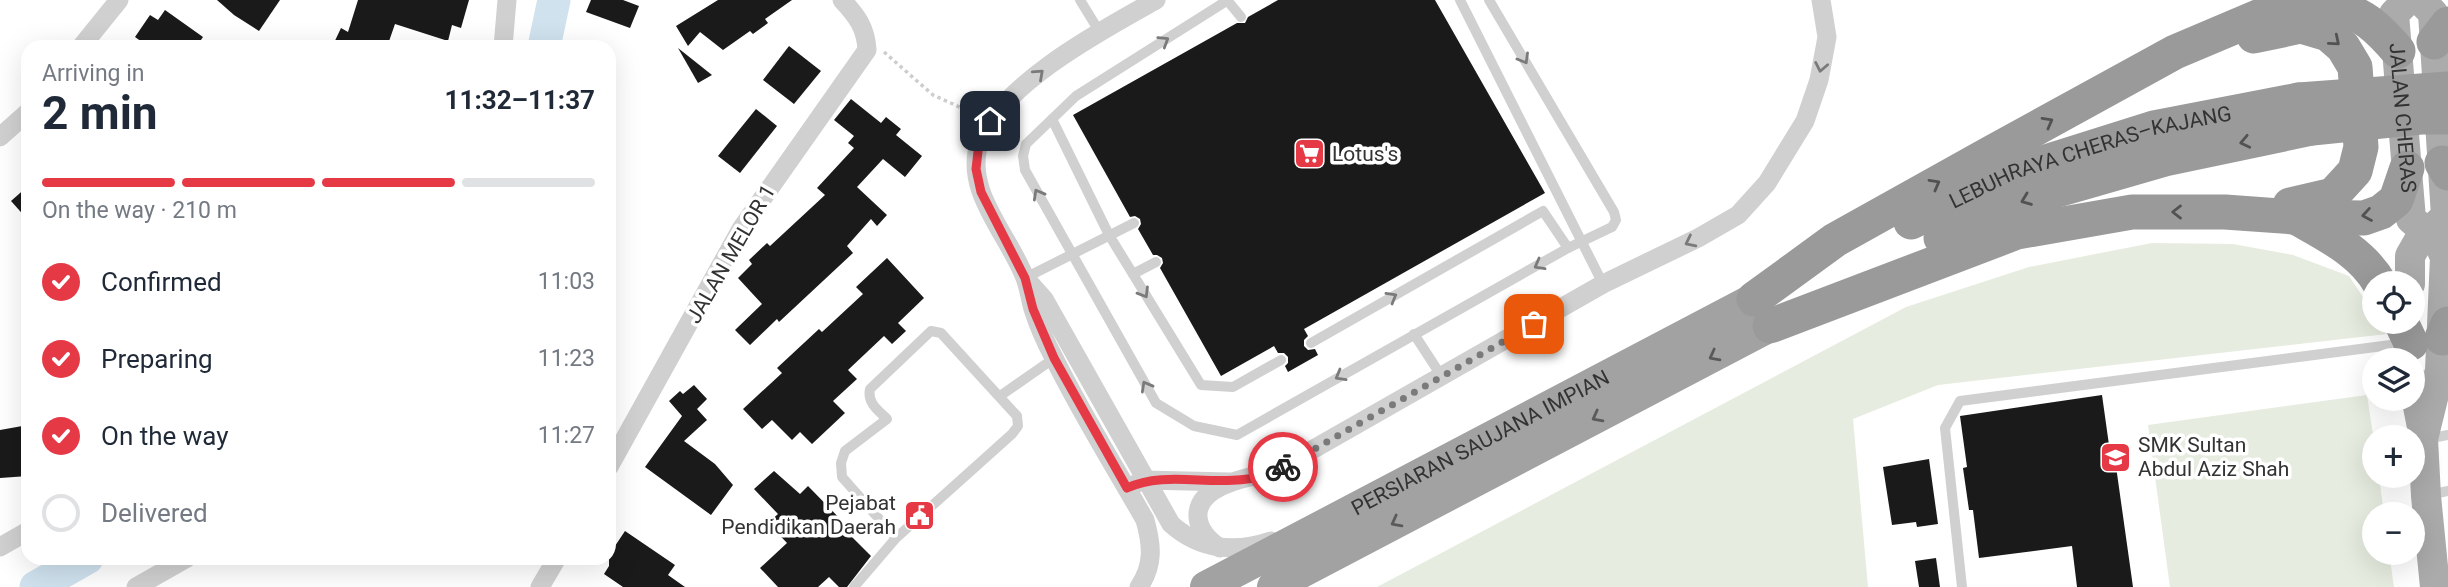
<!DOCTYPE html>
<html lang="en">
<head>
<meta charset="utf-8">
<style>
  body { margin:0; font-family:Roboto,sans-serif; background:#f2f2f3; color:#1f2937; height:100vh; display:flex; flex-direction:column; font-size:26px; white-space:nowrap }
  * { box-sizing:border-box; margin:0 }
  p { font-size:23px; color:#747a83 }
  .icon { flex:none; width:38px; height:38px; fill:none; stroke:currentColor; stroke-width:2; stroke-linecap:round; stroke-linejoin:round }
  .map { position:relative; flex:1; overflow:hidden }
  .details { position:absolute; left:21px; top:40px; width:595px; height:525px; display:flex; flex-direction:column; background:#fff; border-radius:21px; box-shadow:0 7px 28px #0002 }
  .details>* { flex:none }
  .fabs { position:absolute; left:2362px; top:271px; display:grid; gap:14px }
  .fabs a { display:grid; place-items:center; width:63px; height:63px; border-radius:50%; background:#fff; box-shadow:0 7px 28px #0002; font-size:35px }
  .pin { position:absolute; display:grid; place-items:center; width:60px; height:60px; color:#fff; margin:-30px; border-radius:14px; box-shadow:0 4px 10px #0006 }
  .courier { position:absolute; display:grid; place-items:center; width:70px; height:70px; margin:-35px; border:5px solid #e63946; border-radius:50%; background:#fff; color:#222; box-shadow:0 2px 9px #0007 }
  .headline em { font-style:normal; font-weight:700 }
  .headline div { display:flex; flex-direction:column-reverse }
  .headline { display:flex; align-items:center; justify-content:space-between; height:119px; padding:0 21px }
  h1 { font-size:46px; font-weight:700; line-height:52px }
  .bar { display:grid; grid-template-columns:repeat(4,1fr); gap:10px 7px; align-content:center; height:84px; padding:0 21px }
  .bar i { height:9px; border-radius:5px; background:#e0e1e3 }
  .bar .current { background:#e63946 }
  .bar p { grid-column:span 4 }
  ol { padding:0 21px; list-style:none }
  li { display:flex; align-items:center; gap:21px; height:77px }
  li p { margin-inline-start:auto }
  li .icon { padding:7px; border-radius:50%; background:#e63946; color:#fff; stroke-width:4 }
  li:last-child { color:#747a83 }
  li i { width:38px; height:38px; border:4px solid #e0e1e3; border-radius:50% }
  .map>svg:first-child { display:block }
  .green { fill:#e6ecdf }
  .lines { fill:none; stroke-linecap:round; stroke-linejoin:round }
  .river { stroke:#cfe2ee; stroke-width:33 }
  .building { fill:#1a1a1a }
  .path { stroke:#cdcdcd; stroke-width:3.5; stroke-dasharray:3.5 3.5; stroke-linecap:butt }
  .service { stroke:#d0d0d0; stroke-width:10 }
  .minor { stroke:#d0d0d0; stroke-width:19 }
  .primary { stroke:#ababab; stroke-width:30 }
  .trunk { stroke:#a2a2a2; stroke-width:32 }
  .motorway { stroke:#9a9a9a; stroke-width:35 }
  .motorway-bridge { stroke:#9a9a9a; stroke-width:35 }
  .oneway { stroke:#7a7a7a }
  .oneway2 { stroke:#525252 }
  .oneway3 { stroke:#5a5a5a }
  .done { stroke:#7a7a7a; stroke-width:7; stroke-dasharray:0 12.6 }
  .route { stroke:#e63946; stroke-width:9 }
  .labels { text-anchor:middle; dominant-baseline:central; stroke-width:7; stroke-linejoin:round; paint-order:stroke }
  .street-label { font-size:21px; fill:#333; stroke:#fff }
  .poi-label { font-size:21px; fill:#333; stroke:#fff; text-anchor:start }
</style>
</head>
<body>
<div class="map">
<svg width="2448" height="587" viewBox="0 0 2448 587">
  <rect width="100%" height="100%" fill="#fff"/>
  <g class="green">
    <polygon points="2152,243 2233,244 2293,255 2349,276 2375,315 2375,322 2379,322 2387,334 1938,385 1853,419 1868,587 1377,587 1906,307 2029,267"/>
    <polygon points="2367,395 2375,448 2375,476 2379,476 2384,514 2375,514 2375,553 2389,553 2394,587 2170,587 2148,425"/>
  </g>
  <g class="lines">
    <g class="river">
      <polyline points="544,47 554,0"/>
      <polyline points="36,587 87,558"/>
    </g>
  </g>
  <g class="building">
    <polygon points="217,0 280,0 259,31 234,15"/>
    <polygon points="358,0 469,0 461,28 452,25 448,41 395,24 387,47 332,47 341,28 348,32"/>
    <polygon points="591,0 623,0 639,6 630,28 586,12"/>
    <polygon points="718,0 792,0 765,19 768,23 753,34 750,31 723,50 700,32 688,46 676,26"/>
    <polygon points="1278,0 1435,0 1545,193 1304,329 1308,336 1304,340 1304,346 1308,350 1315,349 1318,355 1288,372 1285,366 1288,363 1288,357 1284,353 1278,353 1274,346 1221,376 1160,268 1163,263 1162,258 1157,255 1153,255 1138,229 1141,224 1140,219 1135,216 1130,217 1073,115 1237,23 1245,23 1248,17"/>
    <polygon points="165,10 203,37 196,47 149,47 135,37 150,15 158,20"/>
    <polygon points="789,46 821,71 794,104 763,80"/>
    <polygon points="678,48 712,75 698,83"/>
    <polygon points="851,99 881,123 886,117 901,129 896,135 922,156 905,177 883,159 857,187 887,215 877,226 871,219 847,246 853,253 779,322 777,319 750,345 735,330 762,304 738,278 752,264 749,260 767,243 770,246 825,195 817,188 854,148 848,143 854,136 834,120"/>
    <polygon points="756,109 777,126 740,173 718,156"/>
    <polygon points="28,186 28,220 11,201"/>
    <polygon points="887,258 924,298 898,323 906,331 892,344 884,336 848,370 857,379 833,401 845,413 812,444 800,432 792,440 772,420 762,429 743,409 782,373 777,368 819,329 822,332 863,294 856,287"/>
    <polygon points="694,385 707,399 697,409 707,420 684,441 715,464 733,485 711,515 645,467 682,416 669,401 680,391 683,394"/>
    <polygon points="2102,395 2109,445 2113,445 2133,587 2077,587 2072,546 1979,558 1973,510 1969,510 1963,468 1967,467 1960,416"/>
    <polygon points="28,425 28,476 0,478 0,430"/>
    <polygon points="1929,459 1938,524 1917,527 1916,522 1892,525 1883,467"/>
    <polygon points="774,471 800,494 808,486 852,531 849,534 871,556 847,587 839,587 829,577 818,587 778,587 760,568 787,543 768,523 778,514 754,489"/>
    <polygon points="625,531 675,565 668,575 685,587 623,587 604,574 609,566 609,555"/>
    <polygon points="1936,558 1940,587 1919,587 1915,561"/>
  </g>
  <g class="lines">
    <polyline class="path" points="884,52 933,95 975,114"/>
    <g class="service">
      <polyline points="1080,0 1099,31"/>
      <polyline points="1227,0 1241,17"/>
      <polyline points="1228,0 1076,96 1026,144 1023,156 1025,170 1156,403 1194,426 1237,435 1568,248 1612,227 1616,220 1614,212 1489,0"/>
      <polyline points="1460,0 1603,284"/>
      <polyline points="1052,119 1109,235 1201,385 1233,387 1281,360"/>
      <polyline points="1133,274 1156,262"/>
      <polyline points="1025,278 1134,223"/>
      <polyline points="1414,334 1442,377"/>
      <polyline points="1311,343 1543,211 1568,248"/>
      <polyline points="1000,396 1056,357"/>
      <polyline points="2427,439 2448,435"/>
      <polyline points="2430,495 2448,491"/>
      <path d="M 854,587 L 896,538 L 842,477 L 841,463 L 845,451 L 887,419 C 878,410 867,403 870,389 L 931,331 L 941,333 L 1017,416 L 1018,426 L 1012,434 L 896,538"/>
      <polyline points="1962,587 1945,428 1960,401 2406,343"/>
    </g>
    <g class="minor">
      <polyline points="81,47 119,0"/>
      <polyline points="503,47 507,0"/>
      <polyline points="0,137 28,112"/>
      <path d="M 1028,281 L 1044,299 L 1171,524 C 1200,550 1235,553 1271,541"/>
      <path d="M 609,467 L 741,229 L 867,50 C 866,28 857,16 842,0"/>
      <polyline points="1137,483 1144,480 1229,482"/>
      <polyline points="0,547 28,531"/>
      <path d="M 1220,548 C 1208,540 1199,531 1198,517 C 1196,484 1251,477 1275,471 L 1603,284 L 1698,238 L 1738,215 L 1767,183 L 1805,121 L 1819,80 L 1827,37 L 1821,0"/>
      <polyline points="136,587 187,558"/>
      <polyline points="540,587 557,558"/>
      <path d="M 1139,587 C 1154,565 1152,545 1145,520 C 1115,467 1081,413 1054,358 C 1046,343 1038,325 1033,309 C 1030,299 1029,288 1025,278 C 1009,235 962,190 980,141 C 1002,83 1104,29 1156,0"/>
    </g>
    <g class="primary">
      <path id="s1" d="M 2408,0 L 2394,14 L 2411,219 L 2438,242 L 2445,257 L 2440,370 L 2423,439 L 2426,496 L 2435,587"/>
      <polyline points="2410,284 2410,256 2418,242 2446,216 2433,13 2420,0"/>
      <polyline points="2413,381 2422,427"/>
    </g>
    <g class="trunk">
      <path id="s2" d="M 1206,587 L 1754,299"/>
      <polyline points="1273,587 1770,326"/>
    </g>
    <g class="motorway">
      <path d="M 2280,16 C 2296,13 2314,7 2330,8 C 2360,9 2380,30 2398,51"/>
      <polyline points="2254,36 2301,26 2328,34 2343,47 2355,67 2361,147 2355,171 2333,195 2290,205"/>
      <polyline points="2434,42 2448,24"/>
      <polyline points="2442,163 2448,173"/>
      <path d="M 2299,219 C 2329,236 2363,253 2380,284"/>
      <path id="s3" d="M 1911,222 L 2014,172 L 2154,128 L 2299,100"/>
      <polyline points="1941,238 2026,199 2165,159 2312,128"/>
      <polyline points="1754,299 1835,240 1991,153 2175,52 2298,0"/>
      <polyline points="2401,322 2411,343"/>
      <polyline points="1770,326 2017,232 2132,212 2225,212 2294,217 2364,218 2381,212 2396,200 2407,168"/>
      <polyline points="2442,338 2448,324"/>
    </g>
    <g class="motorway-bridge">
      <polyline points="2299,100 2448,89"/>
      <polyline points="2312,128 2421,117 2448,117"/>
    </g>
  </g>
  <defs><path id="oneway-chevron" d="M-2-3.5L2.5 0L-2 3.5" fill="none" stroke-width="1.6" stroke-linecap="round" stroke-linejoin="round" transform="scale(1.75)"/></defs>
  <g class="oneway">
    <use href="#oneway-chevron" transform="translate(1164 41) rotate(-32)"/>
    <use href="#oneway-chevron" transform="translate(1524 59) rotate(60)"/>
    <use href="#oneway-chevron" transform="translate(1821 67) rotate(101)"/>
    <use href="#oneway-chevron" transform="translate(1039 74) rotate(-42)"/>
    <use href="#oneway-chevron" transform="translate(1038 194) rotate(-119)"/>
    <use href="#oneway-chevron" transform="translate(1690 242) rotate(154)"/>
    <use href="#oneway-chevron" transform="translate(1539 265) rotate(151)"/>
    <use href="#oneway-chevron" transform="translate(1144 293) rotate(59)"/>
    <use href="#oneway-chevron" transform="translate(1392 297) rotate(-30)"/>
    <use href="#oneway-chevron" transform="translate(1340 376) rotate(150)"/>
    <use href="#oneway-chevron" transform="translate(1146 386) rotate(-119)"/>
  </g>
  <g class="oneway2">
    <use href="#oneway-chevron" transform="translate(2335 41) rotate(40)"/>
    <use href="#oneway-chevron" transform="translate(2048 122) rotate(-29)"/>
    <use href="#oneway-chevron" transform="translate(2245 142) rotate(168)"/>
    <use href="#oneway-chevron" transform="translate(1935 184) rotate(-29)"/>
    <use href="#oneway-chevron" transform="translate(2026 200) rotate(159)"/>
    <use href="#oneway-chevron" transform="translate(2177 212) rotate(180)"/>
    <use href="#oneway-chevron" transform="translate(2367 215) rotate(170)"/>
  </g>
  <g class="oneway3">
    <use href="#oneway-chevron" transform="translate(1714 356) rotate(152)"/>
    <use href="#oneway-chevron" transform="translate(1597 417) rotate(152)"/>
    <use href="#oneway-chevron" transform="translate(1396 522) rotate(152)"/>
  </g>
  <g class="lines">
    <polyline class="done" points="1283,467 1534,324"/>
    <path class="route" d="M 990,121 L 979,143 L 976,169 L 981,192 L 1025,278 L 1033,309 L 1054,358 L 1127,488 C 1174,466 1232,496 1283,467"/>
  </g>
  <defs>
    <symbol id="supermarket-square" viewBox="-11 -11 22 22"><rect x="-9" y="-9" width="18" height="18" rx="4" fill="#e63946" stroke="#fff"/><path d="M-6-5.5h2.5l.6 2H6L4.5 2H-2.5L-4.4-4H-6ZM-1.5 3.2a1.3 1.3 0 1 0 .1 0ZM3 3.2a1.3 1.3 0 1 0 .1 0Z" fill="#fff"/></symbol>
    <symbol id="school-square" viewBox="-11 -11 22 22"><rect x="-9" y="-9" width="18" height="18" rx="4" fill="#e63946" stroke="#fff"/><path d="M0-5L7-2L0 1L-7-2ZM-4 1L0 2.5L4 1V4Q0 6-4 4Z" fill="#fff"/></symbol>
    <symbol id="civic-square" viewBox="-11 -11 22 22"><rect x="-9" y="-9" width="18" height="18" rx="4" fill="#e63946" stroke="#fff"/><path d="M-.6-6.5H3V-4.5H.6V-3L4-1V1h2V6H-6V1h2V-1L-.6-3ZM-1.2 2.5V6h2.4V2.5Z" fill="#fff"/></symbol>
  </defs>
  <g fill-rule="evenodd">
    <use href="#supermarket-square" x="1292" y="136" width="35" height="35"/>
    <use href="#school-square" x="2098" y="440" width="35" height="35"/>
    <use href="#civic-square" x="902" y="498" width="35" height="35"/>
  </g>
  <g class="labels">
    <g class="street-label">
      <text stroke="none"><textPath href="#s1" startOffset="124">JALAN CHERAS</textPath></text>
      <text stroke="none"><textPath href="#s3" startOffset="192">LEBUHRAYA CHERAS–KAJANG</textPath></text>
      <text transform="translate(731 254) rotate(-60)">JALAN MELOR 1</text>
      <text stroke="none"><textPath href="#s2" startOffset="310">PERSIARAN SAUJANA IMPIAN</textPath></text>
    </g>
    <g class="poi-label">
      <text x="1332" y="154">Lotus's</text>
      <text x="2138" y="445">SMK Sultan<tspan x="2138" dy="24">Abdul Aziz Shah</tspan></text>
      <text x="896" y="503" text-anchor="end">Pejabat<tspan x="896" dy="24">Pendidikan Daerah</tspan></text>
    </g>
  </g>
</svg>
<div class="fabs">
<a><svg class="icon" aria-label="locate" viewBox="0 0 24 24"><circle cx="12" cy="12" r="6"/><path d="M12 2v4M12 18v4M2 12h4M18 12h4"/></svg></a>
<a><svg class="icon" aria-label="layers" viewBox="0 0 24 24"><path d="M12 4l9 5-9 5-9-5zM3 14l9 5 9-5"/></svg></a>
<a>+</a>
<a>−</a>
</div>
<div class="pin" style="left:1534px;top:324px;background:#ea580c"><svg class="icon" aria-label="bag" viewBox="0 0 24 24"><path d="M5 8h14l-1 12H6zM9 8a3 3 0 0 1 6 0"/></svg></div>
<div class="pin" style="left:990px;top:121px;background:#1f2937"><svg class="icon" aria-label="home" viewBox="0 0 24 24"><path d="M3 11l9-7 9 7M6 9v11h12V9"/></svg></div>
<div class="courier" style="left:1283px;top:467px"><svg class="icon" aria-label="bike" viewBox="0 0 24 24"><circle cx="6" cy="16" r="4"/><circle cx="18" cy="16" r="4"/><path d="M6 16l4-8h5l3 8M10 8l3 8H6M13 5h3"/></svg></div>
<section class="details">
<div class="headline"><div><h1>2 min</h1><p>Arriving in</p></div><em>11:32–11:37</em></div>
<div class="bar"><i class="current"></i><i class="current"></i><i class="current"></i><i></i><p>On the way · 210 m</p></div>
<ol>
<li><svg class="icon" aria-label="check" viewBox="0 0 24 24"><path d="M5 12l5 5 9-10"/></svg>Confirmed<p>11:03</p></li>
<li><svg class="icon" aria-label="check" viewBox="0 0 24 24"><path d="M5 12l5 5 9-10"/></svg>Preparing<p>11:23</p></li>
<li><svg class="icon" aria-label="check" viewBox="0 0 24 24"><path d="M5 12l5 5 9-10"/></svg>On the way<p>11:27</p></li>
<li><i></i>Delivered</li>
</ol>
</section>
</div>
</body>
</html>
